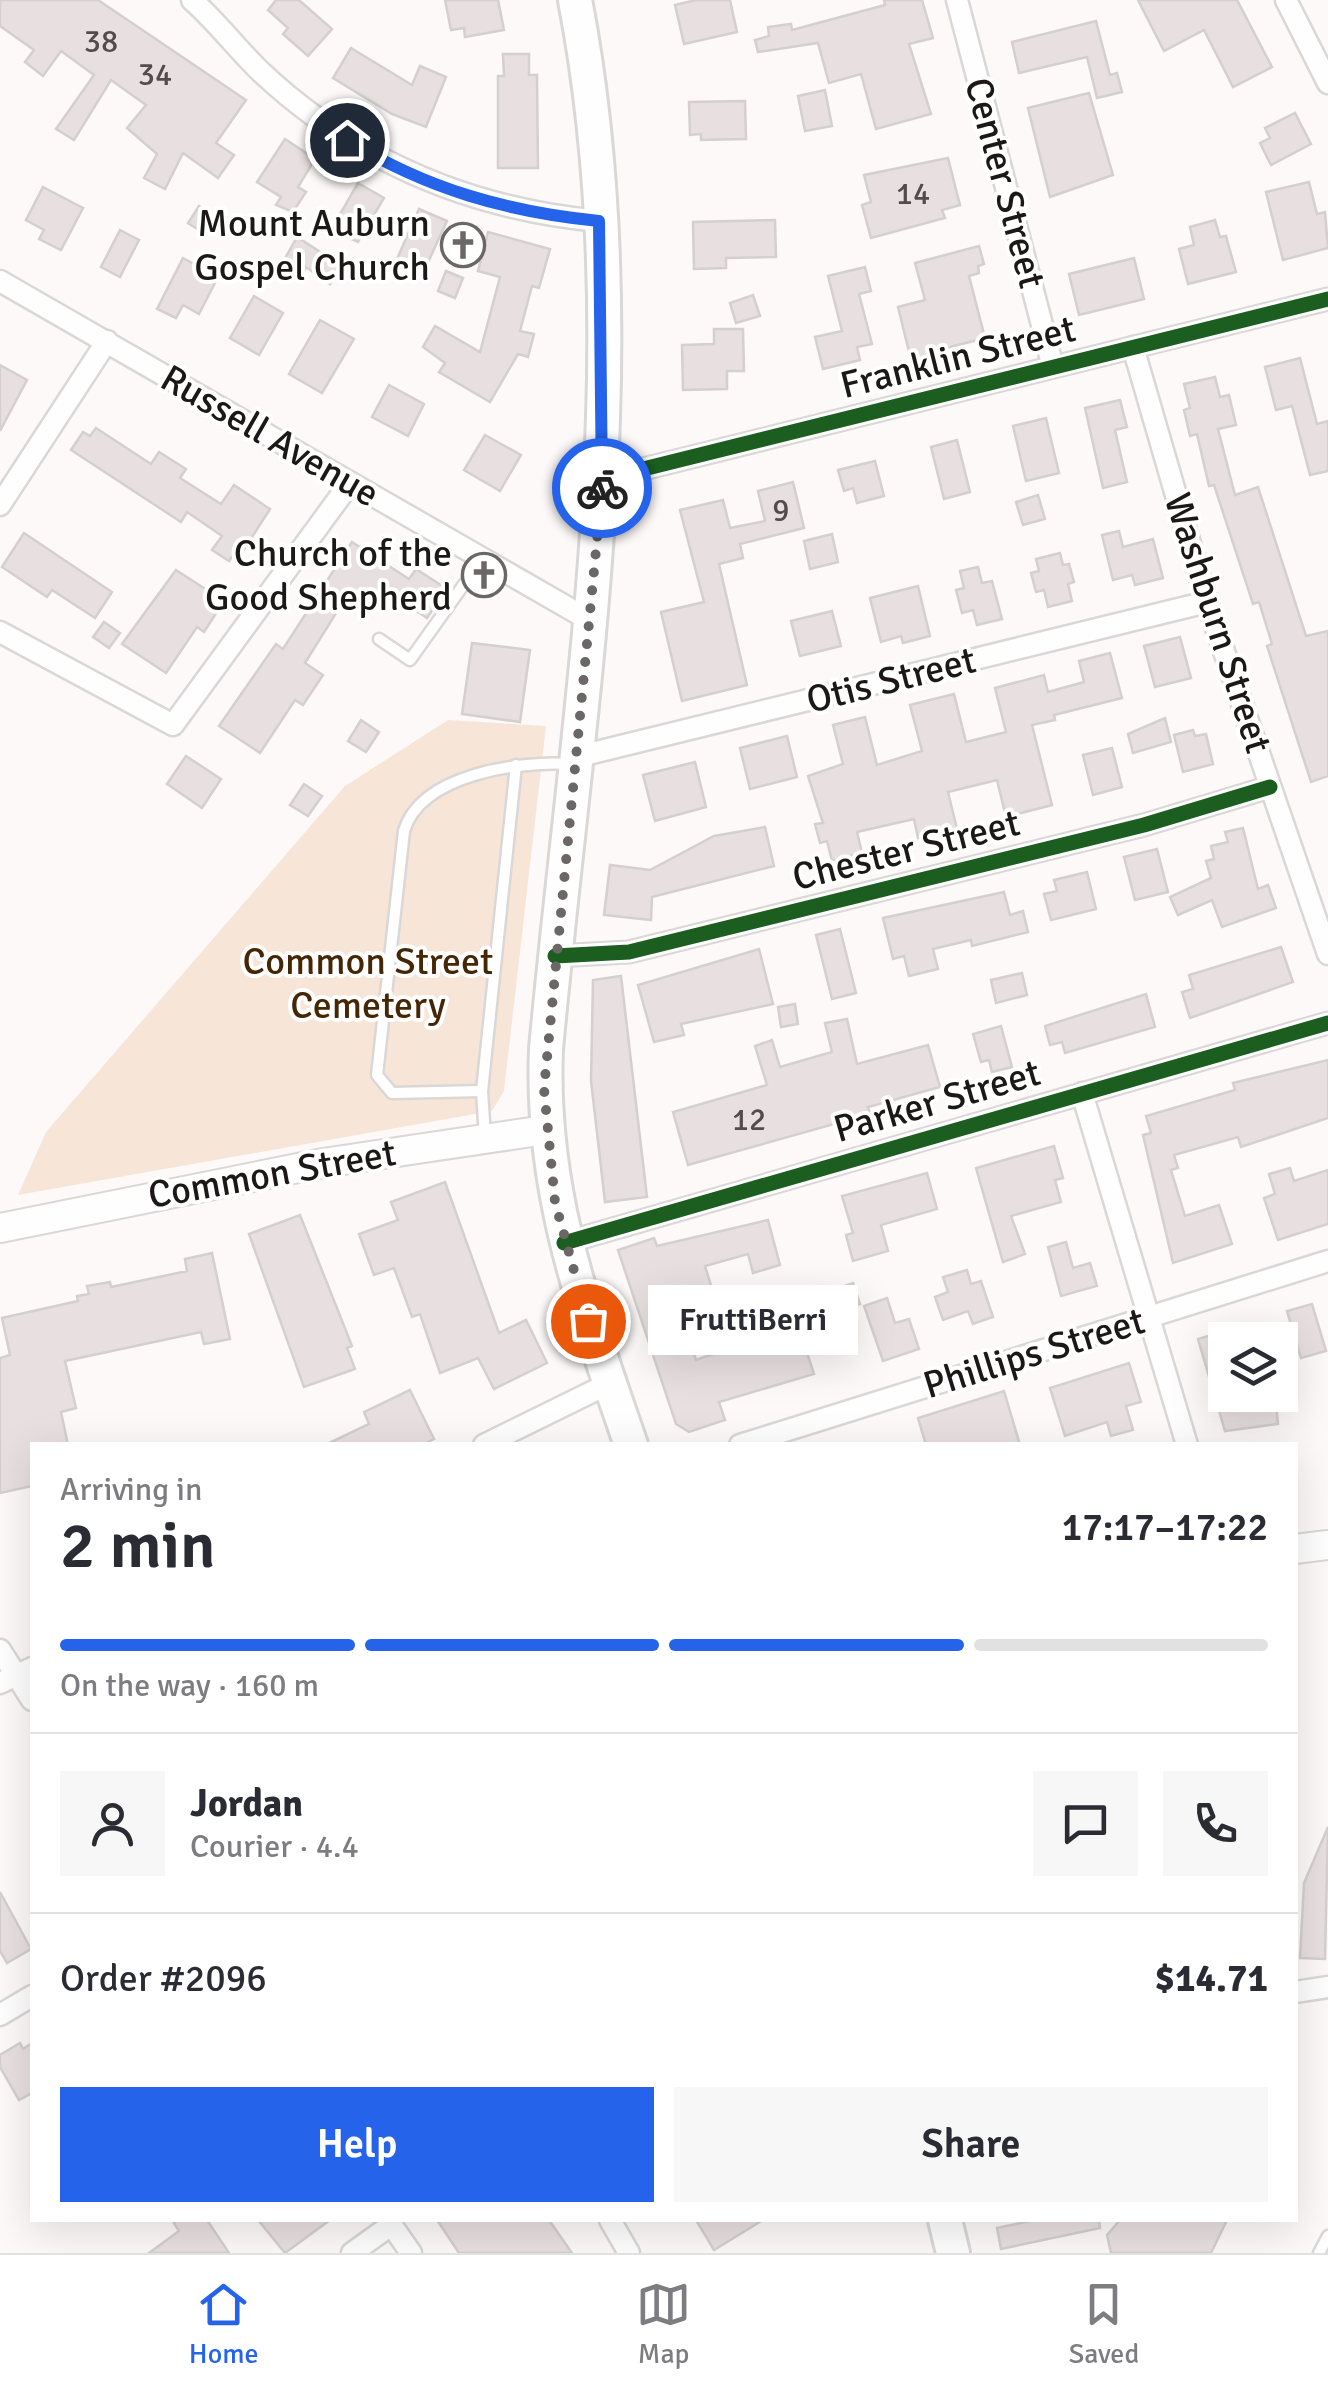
<!DOCTYPE html>
<html lang="en">
<head>
<meta charset="utf-8">
<style>
  body { margin:0; font-family:Signika,sans-serif; background:#f7f7f7; color:#2b2b33; height:100vh; display:flex; flex-direction:column; font-size:38px; white-space:nowrap }
  * { box-sizing:border-box; margin:0 }
  p { font-size:32px; color:#7c7c81 }
  .icon { flex:none; width:55px; height:55px; fill:none; stroke:currentColor; stroke-width:2; stroke-linecap:round; stroke-linejoin:round }
  .map { position:relative; flex:1; overflow:hidden }
  .drawer { position:absolute; left:30px; top:1442px; width:1268px; height:780px; display:flex; flex-direction:column; background:#fff; border-radius:0px; box-shadow:0 10px 40px #0002 }
  .drawer>* { flex:none }
  .controls { position:absolute; left:1208px; top:1322px; display:grid; gap:20px }
  .controls a { display:grid; place-items:center; width:90px; height:90px; border-radius:0px; background:#fff; box-shadow:0 10px 40px #0002; font-size:50px }
  .pin { position:absolute; display:grid; place-items:center; width:85px; height:85px; color:#fff; margin:-42px; border:5px solid #fff; border-radius:50%; box-shadow:0 2px 10px #0007 }
  .courier { position:absolute; display:grid; place-items:center; width:100px; height:100px; margin:-50px; border:8px solid #2563eb; border-radius:50%; background:#fff; color:#222; box-shadow:0 2px 12px #0007 }
  .bubble { position:absolute; height:70px; border-radius:0px; background:#fff; box-shadow:0 10px 40px #0002; font-size:32px; font-weight:600; line-height:70px; text-align:center }
  .summary em { font-style:normal; font-weight:600 }
  .summary div { display:flex; flex-direction:column-reverse }
  .summary { display:flex; align-items:center; justify-content:space-between; height:170px; padding:0 30px }
  h1 { font-size:65px; font-weight:600; line-height:75px }
  .bar { display:grid; grid-template-columns:repeat(4,1fr); gap:15px 10px; align-content:center; height:120px; padding:0 30px }
  .bar i { height:12px; border-radius:8px; background:#e1e1e2 }
  .bar .active { background:#2563eb }
  .bar p { grid-column:span 4 }
  .line { display:flex; align-items:center; gap:25px; padding:0 30px; border-top:2px solid #e1e1e2 }
  .line div { flex:1 }
  .round { display:grid; place-items:center; flex:none; width:105px; height:105px; border-radius:0px; background:#f7f7f7 }
  .cta { display:flex; gap:20px; margin-top:auto; padding:20px 30px }
  .cta a { flex:1; height:115px; border-radius:0px; background:#2563eb; color:#fff; font-size:40px; font-weight:600; line-height:115px; text-align:center }
  .cta a+a { background:#f7f7f7; color:#2b2b33 }
  .tabs { display:flex; justify-content:space-around; align-items:center; height:140px; border-top:2px solid #e1e1e2; background:#fff; font-size:28px; color:#7c7c81 }
  .tabs a { display:grid; justify-items:center; gap:5px }
  .tabs .active { color:#2563eb }
  .map>svg:first-child { display:block }
  .green { fill:#f7e6d8 }
  .building { fill:#e8dfe0; stroke:#d3d0cf; stroke-width:2.5 }
  .lines { fill:none; stroke-linecap:round; stroke-linejoin:round }
  .lane-casing { stroke:#dad7d7; stroke-width:15 }
  .street-casing { stroke:#dad7d7; stroke-width:25 }
  .secondary-casing { stroke:#dad7d7; stroke-width:32 }
  .primary-casing { stroke:#dad7d7; stroke-width:38 }
  .lane { stroke:#fffefe; stroke-width:10 }
  .street { stroke:#fffefe; stroke-width:20 }
  .secondary { stroke:#fffefe; stroke-width:28 }
  .primary { stroke:#fffefe; stroke-width:32 }
  .cycleway-casing { stroke:#fff; stroke-width:21 }
  .cycleway { stroke:#1b5e20; stroke-width:15 }
  .done { stroke:#6a6766; stroke-width:10; stroke-dasharray:0 18 }
  .route { stroke:#2563eb; stroke-width:12 }
  .labels { text-anchor:middle; dominant-baseline:central; stroke-width:8; stroke-linejoin:round; paint-order:stroke }
  .number-label { font-size:32px; fill:#524d4c }
  .street-label { font-size:38px; fill:#1b1817; stroke:#fff }
  .poi-label { font-size:38px; fill:#1b1817; stroke:#fff; text-anchor:end }
  .park-label { font-size:38px; fill:#452605; stroke:#fff }
</style>
</head>
<body>
<div class="map">
<svg width="1328" height="2253" viewBox="0 0 1328 2253">
  <rect width="100%" height="100%" fill="#fdf9f8"/>
  <polygon class="green" points="448,720 546,726 504,1091 492,1111 18,1195 46,1132 345,786"/>
  <g class="building">
    <polygon points="0,0 98,0 246,100 216,143 234,155 218,178 183,153 165,189 144,178 157,154 127,128 146,105 111,80 74,140 56,129 94,75 61,51 43,76 25,62 34,50 0,26"/>
    <polygon points="276,0 299,0 332,29 308,56 283,34 288,28 268,10"/>
    <polygon points="445,0 498,0 504,30 465,37 464,28 451,30"/>
    <polygon points="696,0 730,0 737,32 684,44 675,5"/>
    <polygon points="884,0 922,0 933,38 909,44 931,114 876,129 861,74 829,83 818,43 758,52 755,40 769,36 768,27 791,24 792,30 885,5"/>
    <polygon points="1138,0 1237,0 1272,67 1233,87 1204,30 1164,51"/>
    <polygon points="1096,21 1110,75 1117,73 1122,92 1097,98 1087,57 1019,73 1012,42"/>
    <polygon points="351,48 412,85 420,66 446,77 426,127 392,114 333,78"/>
    <polygon points="503,54 529,54 529,75 537,75 538,168 498,168 498,76 504,76"/>
    <polygon points="825,90 832,126 805,131 798,96"/>
    <polygon points="1089,93 1113,175 1050,197 1028,108"/>
    <polygon points="745,101 746,139 701,140 701,134 690,135 689,102"/>
    <polygon points="1295,113 1311,144 1271,165 1260,143 1270,138 1265,128"/>
    <polygon points="285,139 315,159 298,187 306,192 293,212 276,205 281,197 257,182"/>
    <polygon points="948,158 960,205 942,210 945,218 871,238 862,205 871,202 864,175"/>
    <polygon points="1309,182 1317,214 1325,212 1328,248 1283,260 1266,192"/>
    <polygon points="358,183 384,198 358,242 331,230"/>
    <polygon points="43,187 83,208 61,250 39,239 44,230 26,220"/>
    <polygon points="199,206 218,218 207,235 188,223"/>
    <polygon points="419,209 447,221 424,271 397,259"/>
    <polygon points="775,220 776,257 726,258 726,268 694,269 693,222"/>
    <polygon points="1215,220 1220,237 1226,236 1236,272 1188,284 1179,249 1194,245 1190,227"/>
    <polygon points="120,230 139,240 120,277 101,267"/>
    <polygon points="488,232 550,249 539,288 532,286 520,331 534,334 528,357 518,354 490,402 439,372 445,363 423,347 435,326 480,352 500,277 478,271"/>
    <polygon points="297,237 339,264 330,284 306,267 303,273 283,262"/>
    <polygon points="979,246 984,264 978,266 979,273 969,276 985,338 935,351 939,366 914,372 898,307 925,300 915,263"/>
    <polygon points="183,258 218,277 199,314 183,305 176,318 157,309"/>
    <polygon points="1134,258 1144,299 1079,315 1069,274"/>
    <polygon points="865,267 871,291 859,294 872,344 857,347 860,360 823,369 815,337 842,331 828,276"/>
    <polygon points="446,271 463,278 455,298 438,291"/>
    <polygon points="753,295 760,316 736,323 730,303"/>
    <polygon points="254,296 283,313 259,355 230,338"/>
    <polygon points="320,320 354,339 322,393 289,374"/>
    <polygon points="714,329 743,329 744,371 727,371 727,389 683,390 682,345 714,344"/>
    <polygon points="1300,358 1317,424 1328,421 1328,471 1310,475 1292,406 1276,410 1265,367"/>
    <polygon points="0,365 27,380 0,431"/>
    <polygon points="1215,377 1220,397 1229,395 1236,425 1218,429 1235,495 1258,487 1306,636 1328,631 1328,776 1311,782 1267,646 1272,644 1259,602 1253,604 1214,485 1209,486 1197,434 1190,436 1184,410 1190,408 1184,384"/>
    <polygon points="389,385 424,404 408,436 372,417"/>
    <polygon points="1120,400 1127,427 1115,430 1127,482 1103,488 1085,408"/>
    <polygon points="1046,418 1059,473 1026,481 1013,426"/>
    <polygon points="96,428 151,464 159,452 186,469 180,478 221,504 234,485 270,509 243,551 238,548 229,561 212,550 222,536 187,512 181,522 71,450 83,432 90,436"/>
    <polygon points="485,435 521,455 500,491 464,470"/>
    <polygon points="957,440 970,492 944,499 931,447"/>
    <polygon points="875,461 884,496 857,503 853,488 844,491 838,470"/>
    <polygon points="793,482 804,528 740,544 743,558 719,564 747,685 682,701 661,612 704,602 680,510 723,500 730,528 765,521 758,491"/>
    <polygon points="1038,495 1045,519 1023,525 1016,502"/>
    <polygon points="1119,531 1123,547 1153,539 1163,578 1135,585 1132,575 1113,580 1102,535"/>
    <polygon points="24,533 112,592 95,618 52,590 47,597 2,567"/>
    <polygon points="832,534 838,562 810,569 804,541"/>
    <polygon points="352,542 409,579 416,569 447,589 427,618 380,587 370,602 351,589 305,663 323,675 303,705 295,700 260,753 219,726 276,644 283,649"/>
    <polygon points="1060,553 1063,565 1069,564 1074,582 1068,584 1072,601 1048,607 1044,590 1036,592 1031,573 1039,571 1036,559"/>
    <polygon points="978,567 982,583 992,581 1002,619 977,625 973,610 962,613 956,590 964,588 960,571"/>
    <polygon points="176,570 224,601 204,632 197,627 166,673 122,644"/>
    <polygon points="918,586 930,636 903,643 901,636 881,642 870,598"/>
    <polygon points="832,611 841,646 800,656 791,621"/>
    <polygon points="104,622 120,633 109,648 93,637"/>
    <polygon points="1180,637 1191,678 1155,687 1144,646"/>
    <polygon points="472,643 530,650 520,722 462,714"/>
    <polygon points="1110,653 1122,698 1054,715 1055,720 1032,725 1052,805 1006,817 997,780 948,792 957,829 918,838 914,819 857,832 862,853 832,861 827,841 820,843 815,824 823,823 808,776 843,764 833,725 865,717 877,765 922,751 910,705 954,694 966,742 1006,732 995,688 1044,675 1048,692 1084,682 1079,661"/>
    <polygon points="1165,718 1171,742 1133,753 1128,734"/>
    <polygon points="361,720 379,732 366,752 348,741"/>
    <polygon points="1193,730 1195,736 1206,734 1213,764 1183,772 1174,735"/>
    <polygon points="787,736 797,777 750,789 740,748"/>
    <polygon points="1112,748 1122,787 1093,795 1083,755"/>
    <polygon points="186,756 221,779 202,808 167,784"/>
    <polygon points="695,762 706,807 655,821 643,775"/>
    <polygon points="304,784 322,796 308,816 290,805"/>
    <polygon points="765,827 774,866 652,897 651,920 604,915 610,865 650,870 714,836"/>
    <polygon points="1243,828 1258,889 1268,885 1276,908 1222,927 1212,900 1178,915 1170,897 1211,878 1206,861 1214,859 1211,846 1228,842 1225,832"/>
    <polygon points="1157,849 1168,892 1135,900 1124,857"/>
    <polygon points="1087,872 1096,909 1051,920 1044,894 1057,891 1054,880"/>
    <polygon points="1004,892 1010,915 1023,911 1028,932 972,946 971,940 933,949 938,969 909,976 904,956 893,959 883,918"/>
    <polygon points="840,929 856,993 832,999 816,935"/>
    <polygon points="1281,947 1293,982 1190,1018 1182,992 1193,989 1189,975"/>
    <polygon points="759,949 773,1004 681,1024 684,1035 654,1042 638,985"/>
    <polygon points="1022,973 1027,995 996,1003 991,980"/>
    <polygon points="621,976 647,1197 605,1202 591,1081 593,980"/>
    <polygon points="1146,994 1155,1027 1065,1053 1062,1042 1050,1045 1045,1026"/>
    <polygon points="795,1004 798,1024 781,1027 778,1007"/>
    <polygon points="847,1019 857,1064 928,1045 940,1087 868,1107 870,1114 688,1165 673,1112 767,1085 755,1046 772,1040 780,1067 832,1052 825,1023"/>
    <polygon points="1001,1026 1012,1067 992,1072 989,1060 981,1062 973,1034"/>
    <polygon points="1328,1060 1328,1118 1241,1147 1238,1137 1174,1155 1178,1168 1171,1170 1185,1216 1219,1205 1232,1244 1173,1263 1143,1135 1151,1133 1146,1116 1235,1090 1233,1083"/>
    <polygon points="1054,1146 1063,1178 1055,1180 1061,1202 1011,1216 1025,1254 1003,1262 976,1168"/>
    <polygon points="1290,1168 1294,1181 1328,1170 1328,1224 1278,1240 1264,1198 1275,1194 1269,1174"/>
    <polygon points="927,1173 937,1209 881,1225 888,1251 853,1261 846,1235 853,1233 842,1196"/>
    <polygon points="445,1182 499,1333 526,1320 547,1363 494,1389 478,1358 440,1373 420,1314 412,1317 394,1268 374,1275 359,1234 398,1220 391,1202"/>
    <polygon points="300,1215 352,1346 347,1348 355,1369 304,1387 249,1234"/>
    <polygon points="768,1220 780,1265 753,1273 748,1254 705,1266 713,1292 676,1302 696,1360 778,1332 776,1326 796,1319 814,1374 719,1402 725,1420 689,1432 676,1424 618,1250 654,1238 657,1246"/>
    <polygon points="1066,1242 1073,1268 1090,1263 1097,1286 1061,1296 1048,1247"/>
    <polygon points="212,1253 230,1339 204,1344 201,1332 65,1361 76,1408 61,1412 68,1445 32,1445 32,1486 0,1493 0,1358 10,1355 2,1318 78,1301 77,1296 89,1294 87,1286 110,1282 111,1287 187,1271 185,1259"/>
    <polygon points="967,1270 971,1284 981,1281 993,1317 973,1324 968,1311 943,1320 935,1297 948,1292 943,1277"/>
    <polygon points="853,1283 860,1304 817,1319 810,1298"/>
    <polygon points="887,1298 895,1323 909,1319 919,1349 883,1361 864,1306"/>
    <polygon points="1312,1304 1326,1351 1301,1358 1287,1311"/>
    <polygon points="1225,1331 1225,1395 1275,1395 1278,1424 1225,1431 1198,1339"/>
    <polygon points="1129,1363 1141,1402 1126,1406 1133,1430 1111,1436 1107,1422 1065,1436 1050,1388"/>
    <polygon points="410,1390 434,1439 422,1445 325,1445 369,1424 364,1412"/>
    <polygon points="1004,1391 1020,1445 926,1445 918,1418"/>
    <polygon points="1328,1827 1325,1959 1300,1958 1304,1883"/>
    <polygon points="0,1892 31,1949 7,1963 0,1951"/>
    <polygon points="20,2043 23,2049 32,2043 32,2093 19,2100 0,2067 0,2055"/>
    <polygon points="172,2220 207,2220 229,2253 149,2253 179,2231"/>
    <polygon points="258,2220 330,2220 285,2253"/>
    <polygon points="437,2220 549,2220 572,2253 459,2253"/>
    <polygon points="696,2220 763,2220 714,2250"/>
    <polygon points="1035,2220 1099,2220 1100,2228 1001,2249 997,2228"/>
    <polygon points="1120,2220 1227,2220 1211,2253 1111,2253 1107,2235"/>
  </g>
  <g class="lines">
    <defs>
      <g id="lane">
        <polyline points="379,639 410,660 482,559"/>
        <path d="M 482,1091 L 392,1093 L 377,1075 L 404,831 C 421,774 519,761 569,764"/>
        <polyline points="485,1137 482,1091 516,765"/>
        <polyline points="1319,2253 1328,2236"/>
      </g>
      <g id="street">
        <path d="M 192,0 C 217,22 237,49 261,72 C 357,162 470,209 599,221"/>
        <polyline points="957,0 1053,367"/>
        <polyline points="1286,0 1328,83"/>
        <polyline points="0,281 591,621"/>
        <polyline points="1133,347 1207,602 1328,954"/>
        <polyline points="603,479 1328,299"/>
        <polyline points="0,505 107,341"/>
        <polyline points="0,632 173,725 350,483"/>
        <polyline points="576,757 1207,602"/>
        <polyline points="555,956 629,952 1144,825 1270,787"/>
        <polyline points="1082,1093 1187,1445"/>
        <polyline points="564,1243 1328,1023"/>
        <polyline points="484,1445 610,1383"/>
        <polyline points="740,1445 1328,1261"/>
        <polyline points="0,1650 32,1700"/>
        <polyline points="0,1683 32,1668"/>
        <polyline points="1295,1992 1328,1987"/>
        <polyline points="0,2015 32,1996"/>
        <polyline points="388,2220 411,2253"/>
        <polyline points="610,2220 629,2253"/>
        <polyline points="352,2253 391,2225"/>
      </g>
      <g id="secondary">
        <polyline points="0,1228 323,1163 545,1130"/>
        <polyline points="1295,1549 1328,1545"/>
      </g>
      <g id="primary">
        <path d="M 575,0 C 642,348 578,701 546,1049 C 540,1194 585,1310 631,1445"/>
        <polyline points="945,2220 953,2253"/>
      </g>
    </defs>
    <use href="#lane" class="lane-casing"/>
    <use href="#street" class="street-casing"/>
    <use href="#secondary" class="secondary-casing"/>
    <use href="#primary" class="primary-casing"/>
    <use href="#lane" class="lane"/>
    <use href="#street" class="street"/>
    <use href="#secondary" class="secondary"/>
    <use href="#primary" class="primary"/>
    <defs>
      <g id="cycleway">
        <polyline points="603,479 1328,299"/>
        <polyline points="555,956 629,952 1144,825 1270,787"/>
        <polyline points="564,1243 1328,1023"/>
      </g>
    </defs>
    <use href="#cycleway" class="cycleway-casing"/>
    <use href="#cycleway" class="cycleway"/>
  </g>
  <g class="lines">
    <polyline class="done" points="588,1321 555,1202 544,1089 602,488"/>
    <path class="route" d="M 347,140 C 426,189 508,212 599,221 L 602,488"/>
  </g>
  <defs>
    <symbol id="church-ring" viewBox="-11 -11 22 22"><circle r="9.5" fill="#fff" stroke="#6a6766" stroke-width="1.5"/><path d="M-1.2-6h2.4v3.5h3.3v2.4h-3.3V6h-2.4V-.1h-3.3v-2.4h3.3Z" fill="#6a6766"/></symbol>
  </defs>
  <g fill-rule="evenodd">
    <use href="#church-ring" x="438" y="220" width="50" height="50"/>
    <use href="#church-ring" x="459" y="550" width="50" height="50"/>
  </g>
  <g class="labels">
    <g class="number-label">
      <text x="101" y="41">38</text>
      <text x="155" y="74">34</text>
      <text x="913" y="193">14</text>
      <text x="781" y="510">9</text>
      <text x="749" y="1119">12</text>
    </g>
    <g class="street-label">
      <text transform="translate(1005 183) rotate(75)">Center Street</text>
      <text transform="translate(958 357) rotate(-14)">Franklin Street</text>
      <text transform="translate(270 436) rotate(30)">Russell Avenue</text>
      <text transform="translate(1218 623) rotate(72)">Washburn Street</text>
      <text transform="translate(891 680) rotate(-14)">Otis Street</text>
      <text transform="translate(906 850) rotate(-14)">Chester Street</text>
      <text transform="translate(937 1101) rotate(-16)">Parker Street</text>
      <text transform="translate(272 1174) rotate(-10)">Common Street</text>
      <text transform="translate(1034 1353) rotate(-17)">Phillips Street</text>
    </g>
    <g class="poi-label">
      <text x="430" y="223">Mount Auburn<tspan x="430" dy="44">Gospel Church</tspan></text>
      <text x="452" y="553">Church of the<tspan x="452" dy="44">Good Shepherd</tspan></text>
    </g>
    <g class="park-label">
      <text x="368" y="961">Common Street<tspan x="368" dy="44">Cemetery</tspan></text>
    </g>
  </g>
</svg>
<div class="controls">
<a><svg class="icon" aria-label="layers" viewBox="0 0 24 24"><path d="M12 4l9 5-9 5-9-5zM3 14l9 5 9-5"/></svg></a>
</div>
<div class="pin" style="left:588px;top:1321px;background:#ea580c"><svg class="icon" aria-label="bag" viewBox="0 0 24 24"><path d="M5 8h14l-1 12H6zM9 8a3 3 0 0 1 6 0"/></svg></div>
<div class="pin" style="left:347px;top:140px;background:#1f2937"><svg class="icon" aria-label="home" viewBox="0 0 24 24"><path d="M3 11l9-7 9 7M6 9v11h12V9"/></svg></div>
<div class="courier" style="left:602px;top:488px"><svg class="icon" aria-label="bike" viewBox="0 0 24 24"><circle cx="6" cy="16" r="4"/><circle cx="18" cy="16" r="4"/><path d="M6 16l4-8h5l3 8M10 8l3 8H6M13 5h3"/></svg></div>
<div class="bubble" style="left:648px;top:1285px;width:210px">FruttiBerri</div>
<section class="drawer">
<div class="summary"><div><h1>2 min</h1><p>Arriving in</p></div><em>17:17–17:22</em></div>
<div class="bar"><i class="active"></i><i class="active"></i><i class="active"></i><i></i><p>On the way · 160 m</p></div>
<div class="line" style="height:180px"><a class="round"><svg class="icon" aria-label="person" viewBox="0 0 24 24"><circle cx="12" cy="8" r="4"/><path d="M4 21q1-7 8-7t8 7"/></svg></a><div><b>Jordan</b><p>Courier · 4.4</p></div><a class="round"><svg class="icon" aria-label="chat" viewBox="0 0 24 24"><path d="M4 5h16v11H9l-5 4z"/></svg></a><a class="round"><svg class="icon" aria-label="phone" viewBox="0 0 24 24"><path d="M5 4h4l2 5-3 2q2 4 5 5l2-3 5 2v4C11 20 4 13 5 4z"/></svg></a></div>
<div class="line" style="height:130px"><div>Order #2096</div><b>$14.71</b></div>
<div class="cta"><a>Help</a><a>Share</a></div>
</section>
</div>
<nav class="tabs">
<a class="active"><svg class="icon" aria-label="home" viewBox="0 0 24 24"><path d="M3 11l9-7 9 7M6 9v11h12V9"/></svg>Home</a>
<a><svg class="icon" aria-label="map" viewBox="0 0 24 24"><path d="M3 6l6-2 6 2 6-2v14l-6 2-6-2-6 2zM9 4v14M15 6v14"/></svg>Map</a>
<a><svg class="icon" aria-label="saved" viewBox="0 0 24 24"><path d="M7 4h10v16l-5-4-5 4z"/></svg>Saved</a>
</nav>
</body>
</html>
